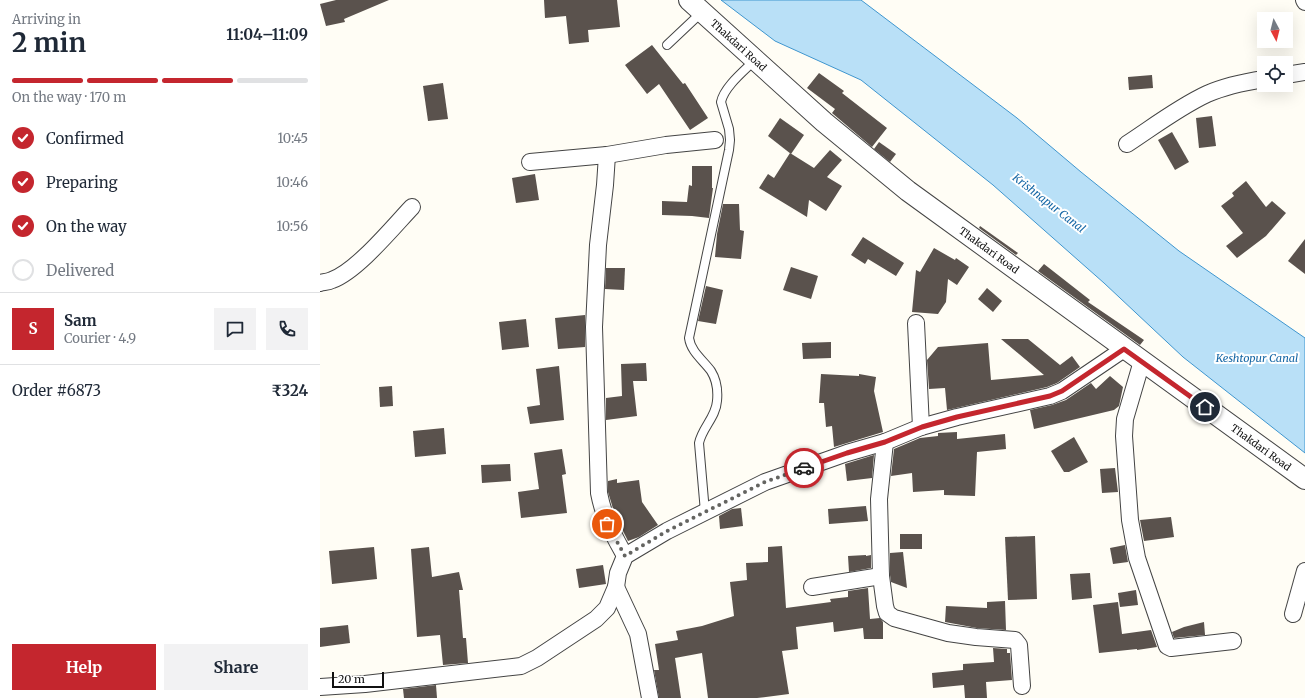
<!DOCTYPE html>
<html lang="en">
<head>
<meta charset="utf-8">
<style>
  body { margin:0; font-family:Merriweather,serif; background:#f2f2f3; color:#1f2937; height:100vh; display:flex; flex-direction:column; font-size:15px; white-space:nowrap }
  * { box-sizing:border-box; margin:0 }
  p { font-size:13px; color:#747a83 }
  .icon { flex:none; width:22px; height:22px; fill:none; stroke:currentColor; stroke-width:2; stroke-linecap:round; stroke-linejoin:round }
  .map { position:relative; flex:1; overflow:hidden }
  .drawer { display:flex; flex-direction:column; background:#fff; width:320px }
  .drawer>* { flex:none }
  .needle { width:26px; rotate:173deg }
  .tools { position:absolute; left:937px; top:12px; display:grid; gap:8px }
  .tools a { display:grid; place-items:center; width:36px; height:36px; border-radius:0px; background:#fff; box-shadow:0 4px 16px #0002; font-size:20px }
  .scale { position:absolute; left:12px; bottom:10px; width:52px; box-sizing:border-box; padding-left:4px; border:2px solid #111; border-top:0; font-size:11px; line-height:14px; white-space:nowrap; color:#111; -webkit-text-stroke:3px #fff; paint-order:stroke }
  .pin { position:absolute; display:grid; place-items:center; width:34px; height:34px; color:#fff; margin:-17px; border:2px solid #fff; border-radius:50%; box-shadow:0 1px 4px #0007 }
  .courier { position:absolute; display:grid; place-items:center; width:40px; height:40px; margin:-20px; border:3px solid #c4262e; border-radius:50%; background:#fff; color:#222; box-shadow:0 1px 5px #0007 }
  .headline em { font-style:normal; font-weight:700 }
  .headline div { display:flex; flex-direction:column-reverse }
  .headline { display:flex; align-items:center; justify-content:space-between; height:68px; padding:0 12px }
  h1 { font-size:26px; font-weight:700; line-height:30px }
  .bar { display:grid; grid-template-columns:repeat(4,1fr); gap:6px 4px; align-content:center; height:48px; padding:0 12px }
  .bar i { height:5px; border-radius:3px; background:#e0e1e3 }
  .bar .current { background:#c4262e }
  .bar p { grid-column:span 4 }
  .line { display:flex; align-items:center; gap:10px; padding:0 12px; border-top:1px solid #e0e1e3 }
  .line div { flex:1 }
  .round { display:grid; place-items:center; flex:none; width:42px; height:42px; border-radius:0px; background:#f2f2f3 }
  ol { padding:0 12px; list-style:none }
  li { display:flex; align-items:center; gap:12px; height:44px }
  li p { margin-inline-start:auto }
  li .icon { padding:4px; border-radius:50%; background:#c4262e; color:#fff; stroke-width:4 }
  li:last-child { color:#747a83 }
  li i { width:22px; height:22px; border:2px solid #e0e1e3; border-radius:50% }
  .primary-button { display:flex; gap:8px; margin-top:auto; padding:8px 12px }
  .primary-button a { flex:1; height:46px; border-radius:0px; background:#c4262e; color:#fff; font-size:16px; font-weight:700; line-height:46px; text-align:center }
  .primary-button a+a { background:#f2f2f3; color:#1f2937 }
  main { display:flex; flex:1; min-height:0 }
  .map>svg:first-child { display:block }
  .water { fill:#b9e0f7; stroke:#3f96cf }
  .building { fill:#5a524d }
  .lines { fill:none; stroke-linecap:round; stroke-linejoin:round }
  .service-casing { stroke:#444; stroke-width:10 }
  .minor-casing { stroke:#444; stroke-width:18 }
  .tertiary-casing { stroke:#444; stroke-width:22 }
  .service { stroke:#fff; stroke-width:8 }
  .minor { stroke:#fff; stroke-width:16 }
  .tertiary { stroke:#fff; stroke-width:20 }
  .done { stroke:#646461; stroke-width:4; stroke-dasharray:0 7.2 }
  .route { stroke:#c4262e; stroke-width:5 }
  .labels { text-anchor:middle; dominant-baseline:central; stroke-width:4; stroke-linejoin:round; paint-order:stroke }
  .street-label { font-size:10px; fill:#111; stroke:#fff }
  .water-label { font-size:11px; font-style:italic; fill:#1768a6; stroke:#fff }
</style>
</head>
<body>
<main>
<section class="drawer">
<div class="headline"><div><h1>2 min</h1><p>Arriving in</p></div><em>11:04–11:09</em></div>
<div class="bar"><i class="current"></i><i class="current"></i><i class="current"></i><i></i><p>On the way · 170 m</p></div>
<ol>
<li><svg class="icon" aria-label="check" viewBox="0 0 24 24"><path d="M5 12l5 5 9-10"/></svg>Confirmed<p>10:45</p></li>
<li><svg class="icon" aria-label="check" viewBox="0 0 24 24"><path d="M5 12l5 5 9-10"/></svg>Preparing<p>10:46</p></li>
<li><svg class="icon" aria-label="check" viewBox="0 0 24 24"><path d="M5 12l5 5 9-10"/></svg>On the way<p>10:56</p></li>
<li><i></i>Delivered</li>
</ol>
<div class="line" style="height:72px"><b class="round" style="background:#c4262e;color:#fff">S</b><div><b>Sam</b><p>Courier · 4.9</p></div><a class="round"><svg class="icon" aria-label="chat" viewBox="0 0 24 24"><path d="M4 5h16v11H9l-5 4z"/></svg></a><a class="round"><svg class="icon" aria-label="phone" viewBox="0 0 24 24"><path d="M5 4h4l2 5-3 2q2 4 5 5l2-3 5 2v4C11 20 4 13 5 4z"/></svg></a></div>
<div class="line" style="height:52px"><div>Order #6873</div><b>₹324</b></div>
<div class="primary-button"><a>Help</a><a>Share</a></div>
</section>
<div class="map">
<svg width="985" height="698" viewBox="0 0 985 698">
  <rect width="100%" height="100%" fill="#fffdf5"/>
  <polygon class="water" points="401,0 541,0 697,118 761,172 859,251 985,338 985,453 863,357 784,283 673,185 541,80 455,41"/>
  <g class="building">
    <polygon points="16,0 69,0 24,19 25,22 6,26 0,4"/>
    <polygon points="224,0 297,0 300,27 268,30 269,42 249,44 246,16 225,18"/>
    <polygon points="332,45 363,84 365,83 388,118 370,130 339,84 327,94 305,65"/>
    <polygon points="499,73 524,91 522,93 567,128 552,147 512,113 515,109 487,88"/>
    <polygon points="832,75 833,88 809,90 808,77"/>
    <polygon points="123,83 128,119 108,121 103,86"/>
    <polygon points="892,116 896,146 879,148 876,118"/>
    <polygon points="460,118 484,135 471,154 448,136"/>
    <polygon points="852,132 869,162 855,170 838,140"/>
    <polygon points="559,142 576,154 570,162 554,149"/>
    <polygon points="510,150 522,160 507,177 522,186 506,211 489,200 487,217 439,188 448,174 454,178 470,153 494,168"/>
    <polygon points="372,166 392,166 392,188 393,188 389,218 372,216 342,215 342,201 367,202 369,185 372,186"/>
    <polygon points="215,174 219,200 196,203 192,178"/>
    <polygon points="926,181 946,207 952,201 966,213 946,236 917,258 906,246 923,233 901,206 914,196 912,193"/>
    <polygon points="403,204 419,204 420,230 424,231 421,259 395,257 397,234"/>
    <polygon points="660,226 698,253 696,255 659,228"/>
    <polygon points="543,237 584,263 576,276 548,259 545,264 531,255"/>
    <polygon points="985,239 985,274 968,261"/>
    <polygon points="614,248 635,260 636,258 649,267 637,285 628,279 626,302 618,314 592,312 596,270 600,272"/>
    <polygon points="724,264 770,300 768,302 824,340 820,345 718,271"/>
    <polygon points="471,267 498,276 491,299 463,290"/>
    <polygon points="286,268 305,268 304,290 285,289"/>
    <polygon points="386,286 403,290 396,324 378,321"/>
    <polygon points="667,288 682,301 673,312 658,299"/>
    <polygon points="265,315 265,347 238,349 235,318"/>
    <polygon points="206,319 209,347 182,350 179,322"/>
    <polygon points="681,339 708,339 740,365 752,356 760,367 737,383 727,387 627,410 625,388 609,389 607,360 618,347 668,343 671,380 724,375"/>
    <polygon points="511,342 511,358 483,359 482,343"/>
    <polygon points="326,363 327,381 313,381 317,416 286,420 286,398 302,396 301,364"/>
    <polygon points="239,366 244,420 210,424 207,407 220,405 216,369"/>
    <polygon points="501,374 539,376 539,374 556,377 554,391 563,432 514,447 512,426 506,427 504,403 499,403"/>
    <polygon points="790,376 803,387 799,406 794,410 714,429 710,410 732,405 746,400 771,383 776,389"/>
    <polygon points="72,386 73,406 60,407 59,387"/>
    <polygon points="124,428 126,454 95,457 93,431"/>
    <polygon points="637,432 637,439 685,434 686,449 657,452 655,496 624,495 624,490 593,492 592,473 571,476 574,449 600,438 618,436 618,433"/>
    <polygon points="754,437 768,462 749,472 744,472 731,451"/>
    <polygon points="242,449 246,474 242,475 247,513 201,518 198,492 219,489 214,453"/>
    <polygon points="554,455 552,478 527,481 525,464"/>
    <polygon points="190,464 191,481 162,483 161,465"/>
    <polygon points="795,468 798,492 782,493 780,469"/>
    <polygon points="297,479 297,483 319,480 322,502 338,525 319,537 308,541 295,515 288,492 288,481"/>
    <polygon points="546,506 548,521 509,524 508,509"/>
    <polygon points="421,508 423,526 400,529 399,516 412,509"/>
    <polygon points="851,517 854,537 824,541 820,520"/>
    <rect x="580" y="534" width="22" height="15"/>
    <polygon points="715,536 717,599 688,600 685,537"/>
    <polygon points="805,545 808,562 793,564 790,548"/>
    <polygon points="462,546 466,608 511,602 510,599 528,597 528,591 548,588 550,619 560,618 563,622 563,639 544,639 543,628 514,632 513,622 476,627 478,649 462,651 469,694 437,698 388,698 382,653 355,658 361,698 339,698 334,670 339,670 335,644 358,640 356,631 382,626 414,616 410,582 427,580 426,563 448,562 448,547"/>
    <polygon points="54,547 57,579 12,584 9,551"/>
    <polygon points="109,547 112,577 139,572 143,590 139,590 143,638 146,638 148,663 123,665 120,635 97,637 91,549"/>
    <polygon points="583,552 587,588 571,582 570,575 570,553"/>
    <polygon points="546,555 546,556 551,555 551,568 529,572 528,556"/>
    <polygon points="283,565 286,584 259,588 256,569"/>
    <polygon points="770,573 772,598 752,600 750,574"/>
    <polygon points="816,590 818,605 800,607 798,593"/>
    <polygon points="685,601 686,630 657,628 625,622 626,606 667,608 667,602"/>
    <polygon points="798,602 802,634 831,630 837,647 817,650 817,649 779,653 773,605"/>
    <polygon points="884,622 885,635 854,638 852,632 864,627"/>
    <polygon points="28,625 30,643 0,647 0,628"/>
    <polygon points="673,648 687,649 687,653 690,653 692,680 666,682 667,698 645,698 644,685 613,688 612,673 643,670 643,664 674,662"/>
    <polygon points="116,685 117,698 84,698 83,689"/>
  </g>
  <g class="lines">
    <defs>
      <g id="service">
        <polyline points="347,45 382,12"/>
        <path d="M 385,512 L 379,443 C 382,428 396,417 397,401 C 398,391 396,379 391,371 C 383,360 371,352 369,338 L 409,150 L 410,140 L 409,129 L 401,102 C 404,87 424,71 435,60"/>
      </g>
      <g id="minor">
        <polyline points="984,0 985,2"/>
        <polyline points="966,75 985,72"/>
        <path d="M 807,144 C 833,127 859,107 887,94 C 905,86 925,82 944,79"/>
        <path d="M 287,155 L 285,185 L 278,245 L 274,327 L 279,493 C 284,519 293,534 305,556"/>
        <polyline points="210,162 287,155 346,145 395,140"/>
        <path d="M 0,283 C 4,282 8,282 12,280 C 37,271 73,227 92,207"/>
        <polyline points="596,323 601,427"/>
        <polyline points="822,361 805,419 804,436 810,520 817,558 847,646 851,648 913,641"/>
        <polyline points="565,442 559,499 561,576 565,606 567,613 574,618 628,633 656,637 695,640 699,645 702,686"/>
        <polyline points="296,587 318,634 330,698"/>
        <polyline points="492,587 561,576"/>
        <polyline points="973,614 985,571"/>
        <polyline points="0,687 45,684 201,666 217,658 276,619 287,608 296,587 298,573 305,556 347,531 445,482 527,453 565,442 601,427 637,417 730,396 742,391 804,349"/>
      </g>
      <g id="tertiary">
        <path id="s1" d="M 369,0 L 504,122 L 588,191 L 985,479"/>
      </g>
    </defs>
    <use href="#service" class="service-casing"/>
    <use href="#minor" class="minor-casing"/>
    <use href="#tertiary" class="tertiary-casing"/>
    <use href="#service" class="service"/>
    <use href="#minor" class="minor"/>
    <use href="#tertiary" class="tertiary"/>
  </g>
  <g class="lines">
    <polyline class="done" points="287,524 305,556 347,531 445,482 484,468"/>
    <polyline class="route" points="484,468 527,453 565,442 602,427 637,417 730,396 742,391 804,349 885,407"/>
  </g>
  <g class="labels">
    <g class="street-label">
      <text stroke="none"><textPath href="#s1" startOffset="67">Thakdari Road</textPath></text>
      <text stroke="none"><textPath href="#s1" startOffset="391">Thakdari Road</textPath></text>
      <text stroke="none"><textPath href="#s1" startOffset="727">Thakdari Road</textPath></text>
    </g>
    <g class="water-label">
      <text transform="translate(729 203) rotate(38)">Krishnapur Canal</text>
      <text x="937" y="358">Keshtopur Canal</text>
    </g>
  </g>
</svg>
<div class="tools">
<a><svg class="needle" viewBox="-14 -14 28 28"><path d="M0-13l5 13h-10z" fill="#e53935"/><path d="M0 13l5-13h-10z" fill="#747a83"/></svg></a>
<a><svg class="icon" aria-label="locate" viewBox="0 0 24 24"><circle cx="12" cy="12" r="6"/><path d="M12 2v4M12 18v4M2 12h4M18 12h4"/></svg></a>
</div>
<div class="scale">20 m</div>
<div class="pin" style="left:287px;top:524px;background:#ea580c"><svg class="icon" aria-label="bag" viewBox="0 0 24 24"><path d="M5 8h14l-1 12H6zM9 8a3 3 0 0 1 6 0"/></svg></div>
<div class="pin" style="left:885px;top:407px;background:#1f2937"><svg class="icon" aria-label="home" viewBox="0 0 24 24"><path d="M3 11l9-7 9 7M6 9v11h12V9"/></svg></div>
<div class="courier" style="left:484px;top:468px"><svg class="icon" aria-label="car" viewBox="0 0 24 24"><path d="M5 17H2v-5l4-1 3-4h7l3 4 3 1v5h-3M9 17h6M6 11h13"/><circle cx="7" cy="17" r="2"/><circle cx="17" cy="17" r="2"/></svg></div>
</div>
</main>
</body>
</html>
